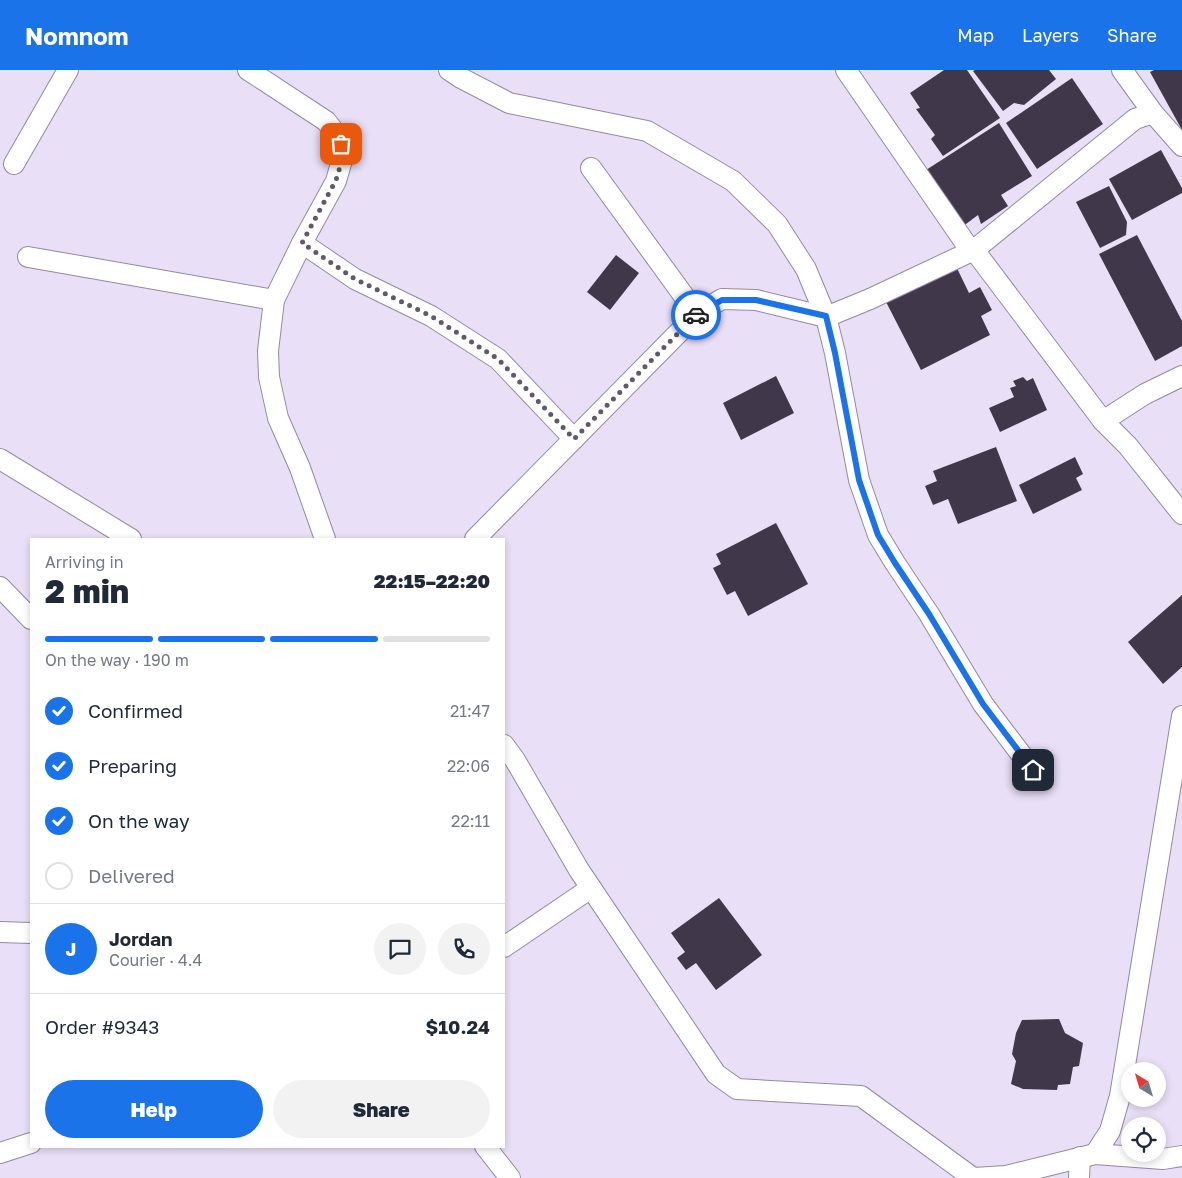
<!DOCTYPE html>
<html lang="en">
<head>
<meta charset="utf-8">
<style>
  body { margin:0; font-family:"Golos Text",sans-serif; background:#f2f2f3; color:#1f2937; height:100vh; display:flex; flex-direction:column; font-size:19px; white-space:nowrap }
  * { box-sizing:border-box; margin:0 }
  p { font-size:16px; color:#747a83 }
  .icon { flex:none; width:28px; height:28px; fill:none; stroke:currentColor; stroke-width:2; stroke-linecap:round; stroke-linejoin:round }
  .map { position:relative; flex:1; overflow:hidden }
  .sheet { position:absolute; left:30px; top:468px; width:475px; height:610px; display:flex; flex-direction:column; background:#fff; border-radius:0px; box-shadow:0 2px 8px #0003 }
  .sheet>* { flex:none }
  .needle { width:32px; rotate:322deg }
  .controls { position:absolute; left:1121px; top:992px; display:grid; gap:10px }
  .controls a { display:grid; place-items:center; width:45px; height:45px; border-radius:50%; background:#fff; box-shadow:0 2px 8px #0003; font-size:25px }
  .pin { position:absolute; display:grid; place-items:center; width:42px; height:42px; color:#fff; margin:-21px; border-radius:10px; box-shadow:0 2px 8px #0006 }
  .courier { position:absolute; display:grid; place-items:center; width:50px; height:50px; margin:-25px; border:4px solid #1a73e8; border-radius:50%; background:#fff; color:#222; box-shadow:0 1px 6px #0007 }
  .headline em { font-style:normal; font-weight:800 }
  .headline div { display:flex; flex-direction:column-reverse }
  .headline { display:flex; align-items:center; justify-content:space-between; height:85px; padding:0 15px }
  h1 { font-size:32px; font-weight:800; line-height:38px }
  .bar { display:grid; grid-template-columns:repeat(4,1fr); gap:8px 5px; align-content:center; height:60px; padding:0 15px }
  .bar i { height:6px; border-radius:4px; background:#e0e1e3 }
  .bar .current { background:#1a73e8 }
  .bar p { grid-column:span 4 }
  .line { display:flex; align-items:center; gap:12px; padding:0 15px; border-top:1px solid #e0e1e3 }
  .line div { flex:1 }
  .round { display:grid; place-items:center; flex:none; width:52px; height:52px; border-radius:26px; background:#f2f2f3 }
  ol { padding:0 15px; list-style:none }
  li { display:flex; align-items:center; gap:15px; height:55px }
  li p { margin-inline-start:auto }
  li .icon { padding:5px; border-radius:50%; background:#1a73e8; color:#fff; stroke-width:4 }
  li:last-child { color:#747a83 }
  li i { width:28px; height:28px; border:2px solid #e0e1e3; border-radius:50% }
  .button { display:flex; gap:10px; margin-top:auto; padding:10px 15px }
  .button a { flex:1; height:58px; border-radius:30px; background:#1a73e8; color:#fff; font-size:20px; font-weight:800; line-height:58px; text-align:center }
  .button a+a { background:#f2f2f3; color:#1f2937 }
  header { display:flex; align-items:center; gap:30px; box-sizing:border-box; height:70px; padding:0 25px; background:#1a73e8; color:#fff }
  header strong { font-size:24px }
  nav { display:flex; gap:28px; margin-inline-start:auto; font-size:18px }
  .map>svg:first-child { display:block }
  .building { fill:#40384a }
  .lines { fill:none; stroke-linecap:round; stroke-linejoin:round }
  .street-casing { stroke:#938aa0; stroke-width:22 }
  .street { stroke:#fff; stroke-width:20 }
  .done { stroke:#605a68; stroke-width:5; stroke-dasharray:0 9 }
  .route { stroke:#1a73e8; stroke-width:6 }
</style>
</head>
<body>
<header>
<strong>Nomnom</strong>
<nav><a>Map</a><a>Layers</a><a>Share</a></nav>
</header>
<div class="map">
<svg width="1182" height="1108" viewBox="0 0 1182 1108">
  <rect width="100%" height="100%" fill="#e9dff7"/>
  <g class="building">
    <polygon points="944,0 967,0 1000,48 943,86 931,69 935,65 916,39 920,38 910,23"/>
    <polygon points="975,0 1049,0 1056,9 1024,35 1014,33 1003,41 973,1"/>
    <polygon points="1154,0 1182,0 1182,60 1150,2"/>
    <polygon points="1072,8 1103,54 1037,99 1006,53"/>
    <polygon points="999,53 1032,106 1001,125 1008,136 981,154 978,145 962,157 926,100"/>
    <polygon points="1161,80 1182,118 1182,123 1132,150 1109,109"/>
    <polygon points="1109,116 1127,152 1126,165 1100,178 1076,132"/>
    <polygon points="1137,165 1182,251 1182,276 1155,291 1099,184"/>
    <polygon points="616,185 639,203 610,240 587,222"/>
    <polygon points="954,192 969,223 980,217 992,240 981,246 990,265 921,300 884,228"/>
    <polygon points="776,306 794,343 741,370 723,333"/>
    <polygon points="1023,307 1027,311 1033,308 1047,340 1000,362 989,338 1014,327 1010,318 1016,316 1013,311"/>
    <polygon points="996,377 1017,431 958,454 948,429 933,435 925,416 937,411 933,401"/>
    <polygon points="1075,387 1083,404 1076,408 1082,420 1033,444 1019,415"/>
    <polygon points="776,453 808,514 748,546 735,521 727,525 713,498 721,494 716,484"/>
    <polygon points="1182,525 1182,597 1163,614 1128,572"/>
    <polygon points="719,828 762,885 716,920 696,893 686,900 677,888 685,882 671,863"/>
    <polygon points="1059,949 1065,963 1083,973 1079,996 1073,997 1070,1014 1058,1015 1057,1020 1023,1019 1011,1014 1016,991 1012,984 1016,963 1022,950"/>
  </g>
  <g class="lines">
    <defs>
      <g id="street">
        <polyline points="248,0 326,51 337,65 344,83 336,111 302,173 274,230 268,281 269,307 278,348 300,398 325,469"/>
        <polyline points="449,0 461,8 509,33 647,61 733,111 777,154 806,199 826,247 835,283 859,410 878,465 895,493 929,544 983,634 1033,700"/>
        <polyline points="846,0 966,174 974,180 1103,351"/>
        <polyline points="1122,0 1153,43 1182,76"/>
        <polyline points="14,94 68,0"/>
        <polyline points="591,98 697,244"/>
        <polyline points="302,173 355,209 431,246 498,289 574,369"/>
        <polyline points="28,187 274,230"/>
        <polyline points="1182,306 1145,324 1103,351 1128,376 1182,444"/>
        <polyline points="0,389 131,469"/>
        <polyline points="475,469 697,244 722,229 756,230 826,247 870,229 974,180 1135,49 1153,43"/>
        <polyline points="0,517 31,549"/>
        <polyline points="504,675 515,690 579,800 716,1004 737,1019 861,1026 973,1108"/>
        <polyline points="0,862 31,863"/>
        <polyline points="504,877 591,818"/>
        <polyline points="485,1076 510,1108"/>
        <polyline points="0,1083 31,1073"/>
        <polyline points="1095,1084 1110,1061 1120,1026 1182,646"/>
        <polyline points="974,1108 1006,1106 1095,1084 1163,1089 1182,1086"/>
        <polyline points="1079,1108 1080,1087"/>
      </g>
    </defs>
    <use href="#street" class="street-casing"/>
    <use href="#street" class="street"/>
  </g>
  <g class="lines">
    <polyline class="done" points="341,74 344,84 336,110 302,173 355,209 431,246 498,289 574,369 696,245"/>
    <polyline class="route" points="696,245 722,230 756,230 826,246 835,283 859,410 878,465 895,493 929,544 983,634 1033,700"/>
  </g>
</svg>
<div class="controls">
<a><svg class="needle" viewBox="-14 -14 28 28"><path d="M0-13l5 13h-10z" fill="#e53935"/><path d="M0 13l5-13h-10z" fill="#747a83"/></svg></a>
<a><svg class="icon" aria-label="locate" viewBox="0 0 24 24"><circle cx="12" cy="12" r="6"/><path d="M12 2v4M12 18v4M2 12h4M18 12h4"/></svg></a>
</div>
<div class="pin" style="left:341px;top:74px;background:#ea580c"><svg class="icon" aria-label="bag" viewBox="0 0 24 24"><path d="M5 8h14l-1 12H6zM9 8a3 3 0 0 1 6 0"/></svg></div>
<div class="pin" style="left:1033px;top:700px;background:#1f2937"><svg class="icon" aria-label="home" viewBox="0 0 24 24"><path d="M3 11l9-7 9 7M6 9v11h12V9"/></svg></div>
<div class="courier" style="left:696px;top:245px"><svg class="icon" aria-label="car" viewBox="0 0 24 24"><path d="M5 17H2v-5l4-1 3-4h7l3 4 3 1v5h-3M9 17h6M6 11h13"/><circle cx="7" cy="17" r="2"/><circle cx="17" cy="17" r="2"/></svg></div>
<section class="sheet">
<div class="headline"><div><h1>2 min</h1><p>Arriving in</p></div><em>22:15–22:20</em></div>
<div class="bar"><i class="current"></i><i class="current"></i><i class="current"></i><i></i><p>On the way · 190 m</p></div>
<ol>
<li><svg class="icon" aria-label="check" viewBox="0 0 24 24"><path d="M5 12l5 5 9-10"/></svg>Confirmed<p>21:47</p></li>
<li><svg class="icon" aria-label="check" viewBox="0 0 24 24"><path d="M5 12l5 5 9-10"/></svg>Preparing<p>22:06</p></li>
<li><svg class="icon" aria-label="check" viewBox="0 0 24 24"><path d="M5 12l5 5 9-10"/></svg>On the way<p>22:11</p></li>
<li><i></i>Delivered</li>
</ol>
<div class="line" style="height:90px"><b class="round" style="background:#1a73e8;color:#fff">J</b><div><b>Jordan</b><p>Courier · 4.4</p></div><a class="round"><svg class="icon" aria-label="chat" viewBox="0 0 24 24"><path d="M4 5h16v11H9l-5 4z"/></svg></a><a class="round"><svg class="icon" aria-label="phone" viewBox="0 0 24 24"><path d="M5 4h4l2 5-3 2q2 4 5 5l2-3 5 2v4C11 20 4 13 5 4z"/></svg></a></div>
<div class="line" style="height:65px"><div>Order #9343</div><b>$10.24</b></div>
<div class="button"><a>Help</a><a>Share</a></div>
</section>
</div>
</body>
</html>
